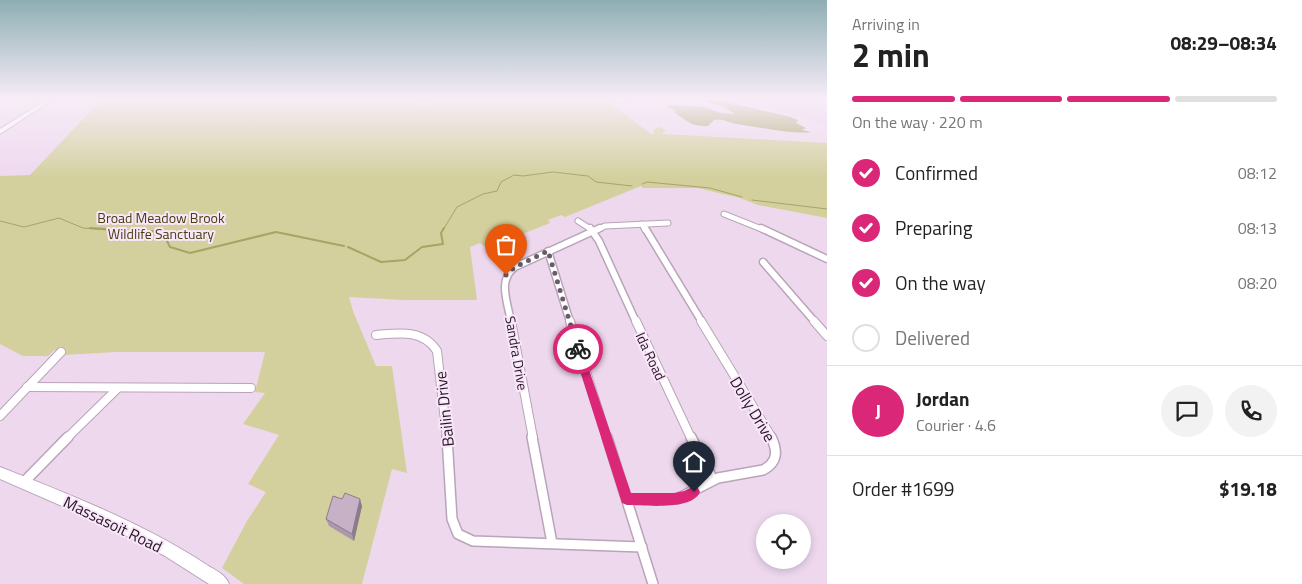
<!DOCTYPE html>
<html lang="en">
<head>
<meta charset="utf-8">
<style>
  body { margin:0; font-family:"Titillium Web",sans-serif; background:#f2f2f2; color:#222; height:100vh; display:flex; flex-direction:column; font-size:19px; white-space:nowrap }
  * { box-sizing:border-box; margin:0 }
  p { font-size:16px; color:#767676 }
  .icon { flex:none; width:28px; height:28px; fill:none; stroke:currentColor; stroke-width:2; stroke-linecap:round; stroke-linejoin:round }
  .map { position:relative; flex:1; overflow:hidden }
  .details { display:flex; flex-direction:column; background:#fff; width:475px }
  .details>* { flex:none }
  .buttons { position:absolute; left:756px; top:514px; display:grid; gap:10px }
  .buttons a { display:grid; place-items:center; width:55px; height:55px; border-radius:50%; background:#fff; box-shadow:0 2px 8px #0003; font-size:25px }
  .pin { position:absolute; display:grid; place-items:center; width:42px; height:42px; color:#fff; margin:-51px -21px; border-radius:50% 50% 50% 0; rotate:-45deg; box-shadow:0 0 5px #0007 }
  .pin .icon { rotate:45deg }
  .courier { position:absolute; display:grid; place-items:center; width:50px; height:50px; margin:-25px; border:4px solid #db2777; border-radius:50%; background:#fff; color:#222; box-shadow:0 1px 6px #0007 }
  .head em { font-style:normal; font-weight:700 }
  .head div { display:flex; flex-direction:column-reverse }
  .head { display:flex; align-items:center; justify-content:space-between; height:85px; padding:0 25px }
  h1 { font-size:32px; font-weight:700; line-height:38px }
  .bar { display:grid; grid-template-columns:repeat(4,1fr); gap:8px 5px; align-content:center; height:60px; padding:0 25px }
  .bar i { height:6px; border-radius:4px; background:#e0e0e0 }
  .bar .on { background:#db2777 }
  .bar p { grid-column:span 4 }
  .line { display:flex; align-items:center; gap:12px; padding:0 25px; border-top:1px solid #e0e0e0 }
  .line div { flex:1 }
  .round { display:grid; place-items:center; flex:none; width:52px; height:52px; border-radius:26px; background:#f2f2f2 }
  ol { padding:0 25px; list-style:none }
  li { display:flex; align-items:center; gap:15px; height:55px }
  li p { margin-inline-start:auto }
  li .icon { padding:5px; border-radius:50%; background:#db2777; color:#fff; stroke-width:4 }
  li:last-child { color:#767676 }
  li i { width:28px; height:28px; border:2px solid #e0e0e0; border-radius:50% }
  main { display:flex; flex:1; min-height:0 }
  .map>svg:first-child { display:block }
  .built { fill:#e9cde9 }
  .green { fill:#d3d09d }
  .water { fill:#a7a465 }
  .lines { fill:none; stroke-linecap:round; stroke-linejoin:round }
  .stream-far1 { stroke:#a7a465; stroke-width:1 }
  .stream { stroke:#a7a465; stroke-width:2 }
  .minor-far4-casing { stroke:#b9a4b9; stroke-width:5 }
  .minor-far3-casing { stroke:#b9a4b9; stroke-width:7 }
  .minor-far2-casing { stroke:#b9a4b9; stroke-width:9 }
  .minor-far1-casing { stroke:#b9a4b9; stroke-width:10 }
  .minor-casing { stroke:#b9a4b9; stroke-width:12 }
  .secondary-casing { stroke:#b9a4b9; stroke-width:2 }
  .primary-casing { stroke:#b9a4b9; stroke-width:2 }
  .minor-far4 { stroke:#fff; stroke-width:4 }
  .minor-far3 { stroke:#fff; stroke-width:5 }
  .minor-far2 { stroke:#fff; stroke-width:6 }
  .minor-far1 { stroke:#fff; stroke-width:8 }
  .minor { stroke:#fff; stroke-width:9 }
  .secondary { fill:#fff; fill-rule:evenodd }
  .primary { fill:#fff; fill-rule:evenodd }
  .wall { fill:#ab98ab }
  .shaded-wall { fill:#8b7c8b }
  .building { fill:#c7b1c7; stroke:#8b7c8b }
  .route { fill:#db2777 }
  .done { stroke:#695c69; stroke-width:5; stroke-dasharray:0 9 }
  .labels { text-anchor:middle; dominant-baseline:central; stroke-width:4; stroke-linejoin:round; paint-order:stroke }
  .park-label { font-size:14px; fill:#44410f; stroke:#fbe5fb }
  .street-label { font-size:14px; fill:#211921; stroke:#fbe5fb }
  .near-street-label { font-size:16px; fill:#211921; stroke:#fbe5fb }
</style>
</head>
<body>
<main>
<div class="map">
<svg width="827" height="584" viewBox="0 0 827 584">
  <rect width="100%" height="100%" fill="#eed8ee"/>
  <polygon class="built" points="716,98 827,98 827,126 764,106 729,102"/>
  <polygon class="green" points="103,98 417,98 418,105 429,104 429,98 441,99 507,98 510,103 523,103 520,98 559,98 563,102 607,101 651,134 654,134 654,129 661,127 667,131 663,132 663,134 827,143 827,218 758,205 740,198 698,188 643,188 641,186 565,217 561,215 548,220 550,223 487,248 480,243 470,247 477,300 404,300 349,297 353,311 376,366 392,366 407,473 392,469 362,584 244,584 222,568 247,521 266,492 248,484 279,435 243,424 265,393 255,392 265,352 116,352 63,355 66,351 54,350 48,356 23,356 0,344 0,176 30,175"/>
  <path class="water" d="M 709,98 L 791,117 L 798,120 L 796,123 L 806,128 L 802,130 L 811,132 C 796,135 753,126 736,124 C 728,122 722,118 714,120 L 708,126 C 691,127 688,121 675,113 L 676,111 L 667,107 L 669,105 L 704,107 L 721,113 L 735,114 L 724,107 L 708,102 L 711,99 Z"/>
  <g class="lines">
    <g class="stream-far1">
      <polyline points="642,184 647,182 710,188 742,197"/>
      <polyline points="752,200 827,209"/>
      <polyline points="0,221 24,227 59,218 83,228 107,230"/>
      <polyline points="443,230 457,207 483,194 497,191 501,182 514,175 523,176 553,172 588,176 596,182 632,186"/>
    </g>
    <g class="stream">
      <polyline points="90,228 106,229 119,235 153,231 165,237 170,247 190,253 276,232 344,246"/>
      <polyline points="348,247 381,262 405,260 422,247 443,244 441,233 444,228"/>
    </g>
    <defs>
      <polyline id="minor-far4" points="618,98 623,101"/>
      <g id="minor-far3">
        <polyline points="724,214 764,230"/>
        <polyline points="578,221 592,230"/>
        <polyline points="642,224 645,230"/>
        <polyline points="597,230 605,226 668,223"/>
      </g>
      <g id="minor-far2">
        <polyline points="590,228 599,241 636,322"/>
        <polyline points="645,228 702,322"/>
        <polyline points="761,228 827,259"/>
        <polyline points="548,251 570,322"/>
        <polyline points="763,262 815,322"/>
        <path d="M 511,322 C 508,303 497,280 515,267 L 600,228"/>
      </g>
      <g id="minor-far1">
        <polyline points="511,321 533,438"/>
        <polyline points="570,321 607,438"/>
        <polyline points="636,321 691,438"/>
        <polyline points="701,321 772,438"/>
        <polyline points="814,321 827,336"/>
        <path d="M 376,335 C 399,333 423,329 437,351 L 447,438"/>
        <polyline points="27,387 251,388"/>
        <polyline points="0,416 61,352"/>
        <polyline points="67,438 118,388"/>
      </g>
      <g id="minor">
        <polyline points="447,437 452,519 458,534 473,541 642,547"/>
        <polyline points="532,437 552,543"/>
        <polyline points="607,437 653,584"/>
        <polyline points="691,437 713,480"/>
        <polyline points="24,482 68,437"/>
        <path d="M 627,499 L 677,499 L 718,478 L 763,470 C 778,462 778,451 771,437"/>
      </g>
      <path id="secondary" d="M 0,467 C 71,495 143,523 207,565 C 215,570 226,575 229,584 L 209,584 L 165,556 L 110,527 L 0,479 Z"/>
      <polygon id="primary" points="49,98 55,98 0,134 0,129"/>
    </defs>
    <use href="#minor-far4" class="minor-far4-casing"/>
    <use href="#minor-far3" class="minor-far3-casing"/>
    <use href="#minor-far2" class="minor-far2-casing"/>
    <use href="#minor-far1" class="minor-far1-casing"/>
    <use href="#minor" class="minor-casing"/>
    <use href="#secondary" class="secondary-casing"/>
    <use href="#primary" class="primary-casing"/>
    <use href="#minor-far4" class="minor-far4"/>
    <use href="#minor-far3" class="minor-far3"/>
    <use href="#minor-far2" class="minor-far2"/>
    <use href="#minor-far1" class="minor-far1"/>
    <use href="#minor" class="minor"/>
    <use href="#secondary" class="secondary"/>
    <use href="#primary" class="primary"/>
  </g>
  <polygon class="wall" points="362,506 354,541 329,526 326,519"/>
  <polygon class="shaded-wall" points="360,499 362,506 354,541 352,534"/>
  <polygon class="building" points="345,493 360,499 352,534 326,519 333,496 342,499"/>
  <linearGradient id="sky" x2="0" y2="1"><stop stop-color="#8eaeb4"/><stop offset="0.55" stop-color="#f7edf7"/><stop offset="1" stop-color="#f7edf7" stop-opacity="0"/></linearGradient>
  <rect width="827" height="179" fill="url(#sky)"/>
  <path class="route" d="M 578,346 L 582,349 L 631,493 L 674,493 L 684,491 L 694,486 L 698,488 L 700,492 C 692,511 644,505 627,505 L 622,503 L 573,349 Z"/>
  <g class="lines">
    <polyline class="done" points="506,275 515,267 548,251 578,349"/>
  </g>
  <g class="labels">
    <g class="park-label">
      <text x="161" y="217">Broad Meadow Brook<tspan x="161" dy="16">Wildlife Sanctuary</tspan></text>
    </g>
    <g class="street-label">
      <text transform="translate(517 353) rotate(80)">Sandra Drive</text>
      <text transform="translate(651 356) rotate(65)">Ida Road</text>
    </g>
    <g class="near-street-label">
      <text transform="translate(444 409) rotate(-96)">Bailin Drive</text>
      <text transform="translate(753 409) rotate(59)">Dolly Drive</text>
      <text transform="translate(113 524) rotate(26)">Massasoit Road</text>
    </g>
  </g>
</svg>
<div class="buttons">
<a><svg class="icon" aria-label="locate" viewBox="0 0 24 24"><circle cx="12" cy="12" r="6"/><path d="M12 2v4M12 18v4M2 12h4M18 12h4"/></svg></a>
</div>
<div class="pin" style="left:506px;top:275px;background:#ea580c"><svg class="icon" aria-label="bag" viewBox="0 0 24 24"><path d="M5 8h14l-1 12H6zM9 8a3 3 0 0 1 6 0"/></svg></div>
<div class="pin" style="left:694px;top:492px;background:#1f2937"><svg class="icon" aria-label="home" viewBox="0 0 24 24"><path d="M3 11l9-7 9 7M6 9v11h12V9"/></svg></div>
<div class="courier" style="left:578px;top:349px"><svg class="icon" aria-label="bike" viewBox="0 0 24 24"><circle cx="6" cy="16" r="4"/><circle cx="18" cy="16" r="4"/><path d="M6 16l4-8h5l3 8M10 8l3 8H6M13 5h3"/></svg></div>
</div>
<section class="details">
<div class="head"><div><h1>2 min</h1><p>Arriving in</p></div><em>08:29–08:34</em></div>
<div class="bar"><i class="on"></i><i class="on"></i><i class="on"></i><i></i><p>On the way · 220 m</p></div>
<ol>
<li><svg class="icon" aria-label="check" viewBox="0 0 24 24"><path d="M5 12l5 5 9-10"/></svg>Confirmed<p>08:12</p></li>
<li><svg class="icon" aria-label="check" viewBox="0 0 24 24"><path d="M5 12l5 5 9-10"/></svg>Preparing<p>08:13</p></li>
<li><svg class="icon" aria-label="check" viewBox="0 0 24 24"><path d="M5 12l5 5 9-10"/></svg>On the way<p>08:20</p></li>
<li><i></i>Delivered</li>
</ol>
<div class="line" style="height:90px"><b class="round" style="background:#db2777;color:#fff">J</b><div><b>Jordan</b><p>Courier · 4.6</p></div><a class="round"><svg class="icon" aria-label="chat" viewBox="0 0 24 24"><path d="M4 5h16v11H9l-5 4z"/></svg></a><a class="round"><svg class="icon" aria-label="phone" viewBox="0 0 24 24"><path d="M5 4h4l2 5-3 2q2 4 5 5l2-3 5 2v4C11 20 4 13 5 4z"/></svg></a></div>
<div class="line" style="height:65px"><div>Order #1699</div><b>$19.18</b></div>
</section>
</main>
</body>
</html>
